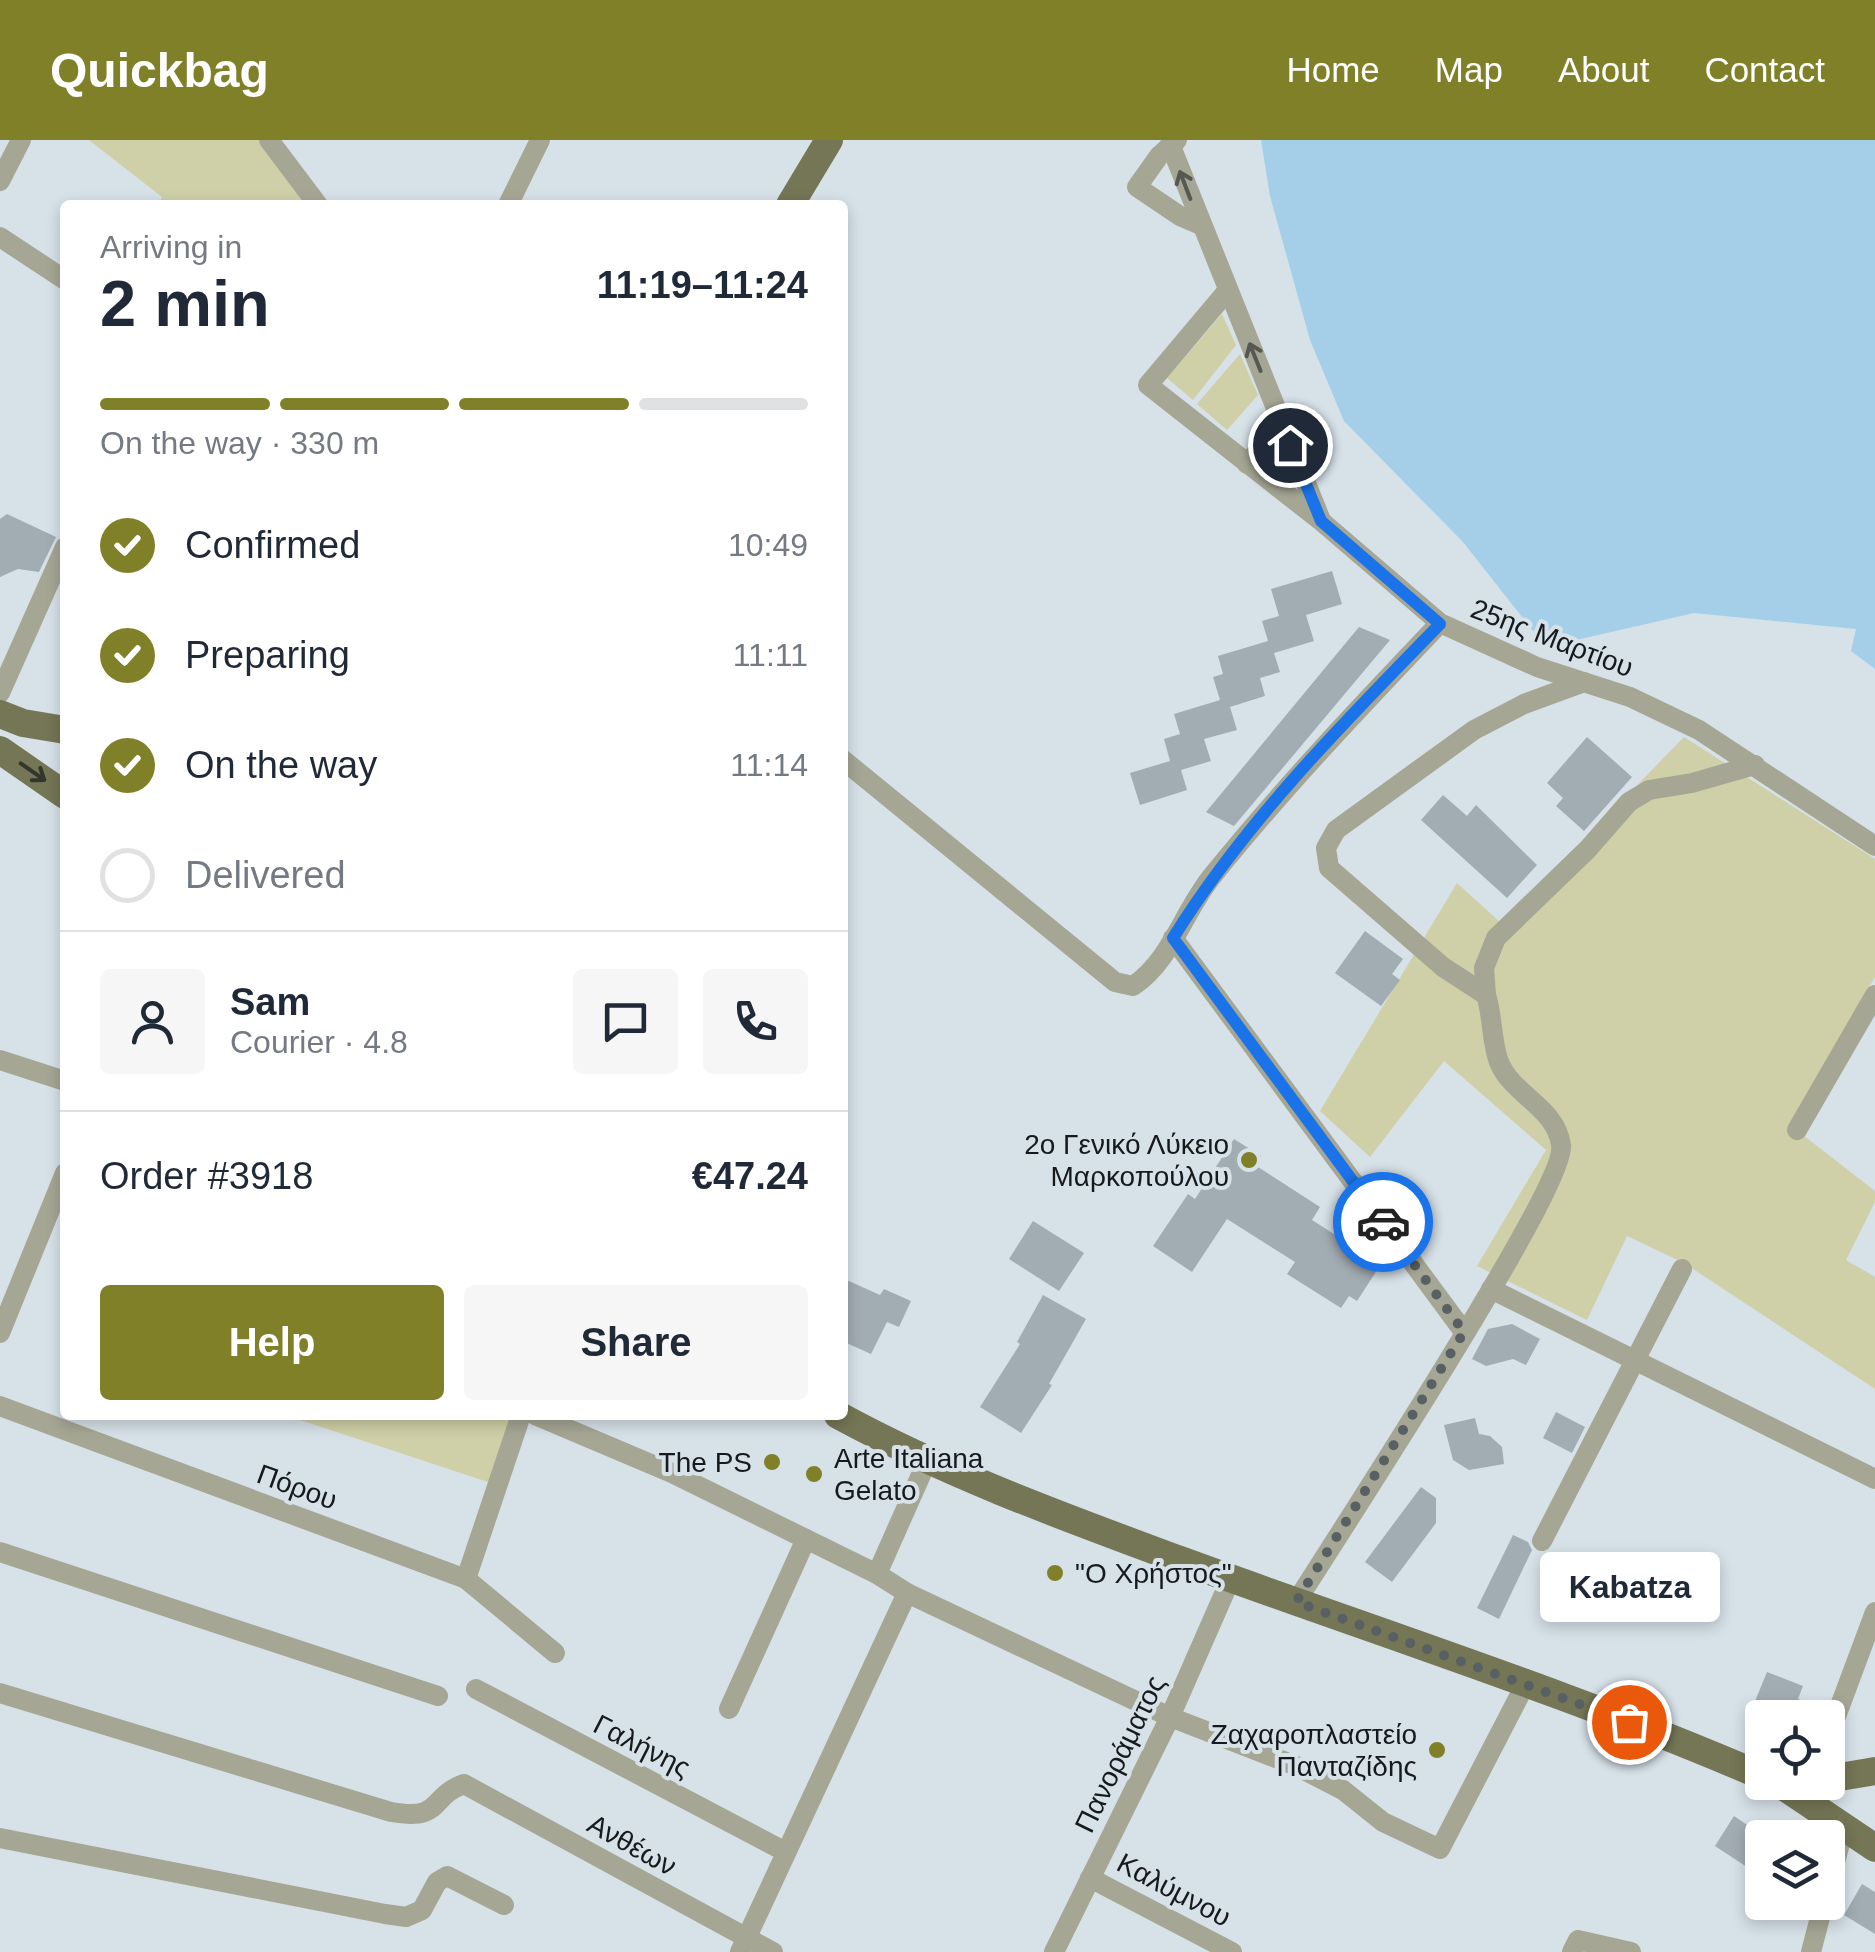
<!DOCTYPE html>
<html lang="en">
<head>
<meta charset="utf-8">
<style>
  body { margin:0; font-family:Arial,sans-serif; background:#f6f6f7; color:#1f2937; height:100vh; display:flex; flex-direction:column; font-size:38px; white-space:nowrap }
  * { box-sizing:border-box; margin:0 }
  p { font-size:32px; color:#747a83 }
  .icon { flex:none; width:55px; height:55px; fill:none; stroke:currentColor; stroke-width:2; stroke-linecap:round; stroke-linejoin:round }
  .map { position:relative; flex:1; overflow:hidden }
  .details { position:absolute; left:60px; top:60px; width:788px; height:1220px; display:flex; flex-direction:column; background:#fff; border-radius:10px; box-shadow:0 5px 15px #0003 }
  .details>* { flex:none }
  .controls { position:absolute; left:1745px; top:1560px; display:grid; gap:20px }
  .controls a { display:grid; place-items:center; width:100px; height:100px; border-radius:10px; background:#fff; box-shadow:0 5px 15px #0003; font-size:50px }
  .pin { position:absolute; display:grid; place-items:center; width:85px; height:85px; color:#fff; margin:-42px; border:5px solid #fff; border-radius:50%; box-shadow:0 2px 10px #0007 }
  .courier { position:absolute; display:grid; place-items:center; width:100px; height:100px; margin:-50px; border:8px solid #1a73e8; border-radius:50%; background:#fff; color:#222; box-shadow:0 2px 12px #0007 }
  .bubble { position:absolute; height:70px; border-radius:10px; background:#fff; box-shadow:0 5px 15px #0003; font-size:32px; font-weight:800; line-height:70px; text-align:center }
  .overview em { font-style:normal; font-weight:800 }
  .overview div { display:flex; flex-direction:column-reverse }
  .overview { display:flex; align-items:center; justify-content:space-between; height:170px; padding:0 40px }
  h1 { font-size:65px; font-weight:800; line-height:75px }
  .bar { display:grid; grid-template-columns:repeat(4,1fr); gap:15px 10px; align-content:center; height:120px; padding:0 40px }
  .bar i { height:12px; border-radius:8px; background:#e0e1e3 }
  .bar .current { background:#808028 }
  .bar p { grid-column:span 4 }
  .line { display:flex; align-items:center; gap:25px; padding:0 40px; border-top:2px solid #e0e1e3 }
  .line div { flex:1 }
  .round { display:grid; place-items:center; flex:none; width:105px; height:105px; border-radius:10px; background:#f6f6f7 }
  ol { padding:0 40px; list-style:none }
  li { display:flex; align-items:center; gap:30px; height:110px }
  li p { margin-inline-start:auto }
  li .icon { padding:10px; border-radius:50%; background:#808028; color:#fff; stroke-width:4 }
  li:last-child { color:#747a83 }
  li i { width:55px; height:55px; border:5px solid #e0e1e3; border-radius:50% }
  .cta { display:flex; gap:20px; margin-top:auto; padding:20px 40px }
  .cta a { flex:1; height:115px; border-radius:10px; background:#808028; color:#fff; font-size:40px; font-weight:800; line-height:115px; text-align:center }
  .cta a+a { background:#f6f6f7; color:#1f2937 }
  header { display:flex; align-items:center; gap:60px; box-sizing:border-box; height:140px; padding:0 50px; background:#808028; color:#fff }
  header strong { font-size:48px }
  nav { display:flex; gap:55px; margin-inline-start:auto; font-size:35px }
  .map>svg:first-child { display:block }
  .green { fill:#cfd0a7 }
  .water { fill:#a5cfe8 }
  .building { fill:#a2acb3 }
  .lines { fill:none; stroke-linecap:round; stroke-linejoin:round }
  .minor { stroke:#a5a694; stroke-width:20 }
  .major { stroke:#757655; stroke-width:28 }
  .oneway { stroke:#565952 }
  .oneway2 { stroke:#32362d }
  .done { stroke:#596063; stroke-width:10; stroke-dasharray:0 18 }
  .route { stroke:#1a73e8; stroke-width:12 }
  .poi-dot { fill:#808028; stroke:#d6e1e8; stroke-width:4 }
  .labels { text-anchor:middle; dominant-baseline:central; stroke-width:8; stroke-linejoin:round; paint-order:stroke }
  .street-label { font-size:28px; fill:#161a1c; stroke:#d6e1e8 }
  .poi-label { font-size:28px; fill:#161a1c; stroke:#d6e1e8; text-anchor:end }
</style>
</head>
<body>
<header>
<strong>Quickbag</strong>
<nav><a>Home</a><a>Map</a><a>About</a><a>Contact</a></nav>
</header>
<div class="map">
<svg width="1875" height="1812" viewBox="0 0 1875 1812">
  <rect width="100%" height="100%" fill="#d6e1e8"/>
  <g class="green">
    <polygon points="89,0 270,0 314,65 158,65 162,57"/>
    <polygon points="1222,174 1236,205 1193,260 1167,238"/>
    <polygon points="1240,214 1258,255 1227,290 1197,264"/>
    <polygon points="1684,597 1875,719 1875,837 1790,985 1875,1051 1875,1062 1846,1120 1875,1137 1875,1249 1684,1123 1627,1096 1587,1180 1477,1126 1546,1010 1444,921 1370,1017 1320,971 1457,743 1502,784"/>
    <polygon points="285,1275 514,1275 491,1343"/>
  </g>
  <polygon class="water" points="1261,0 1875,0 1875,529 1851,511 1856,489 1694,473 1572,501 1533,491 1463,402 1344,281 1310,200 1270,56"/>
  <g class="building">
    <polygon points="7,374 56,397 39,432 18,429 0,437 0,379"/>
    <polygon points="1332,431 1342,464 1306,475 1314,501 1274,513 1280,532 1260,538 1265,556 1230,567 1237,590 1204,599 1211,621 1181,630 1187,650 1140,665 1130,633 1170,621 1164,599 1180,594 1174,574 1220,560 1213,537 1223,534 1218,516 1268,501 1262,481 1279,476 1271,449"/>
    <polygon points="1359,487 1390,500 1234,686 1206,672"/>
    <polygon points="1587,597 1632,637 1584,691 1556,666 1563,658 1547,643"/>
    <polygon points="1443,655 1467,676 1476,665 1537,725 1507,758 1421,680"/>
    <polygon points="1365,791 1403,819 1392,834 1400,840 1381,866 1335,833"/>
    <polygon points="1234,999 1261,1016 1255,1025 1320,1067 1312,1080 1381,1124 1357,1161 1349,1156 1341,1168 1287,1134 1295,1122 1227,1079 1192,1132 1153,1106 1188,1054 1195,1059"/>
    <polygon points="1033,1081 1084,1113 1059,1151 1009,1119"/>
    <polygon points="842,1138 880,1155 884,1149 911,1161 899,1187 887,1182 871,1214 842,1201"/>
    <polygon points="1043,1155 1086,1179 1049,1244 1052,1245 1021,1293 980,1267 1020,1204 1017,1202"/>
    <polygon points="1512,1184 1540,1199 1526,1225 1513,1219 1486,1226 1472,1219 1488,1189"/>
    <polygon points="1556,1272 1585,1287 1572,1313 1543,1298"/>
    <polygon points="1475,1278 1479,1294 1490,1296 1502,1307 1504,1324 1469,1330 1453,1320 1444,1285"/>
    <polygon points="1421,1347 1436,1358 1436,1383 1392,1442 1365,1422"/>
    <polygon points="1513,1395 1528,1402 1532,1410 1499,1479 1477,1468"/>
    <polygon points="1767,1532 1803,1546 1798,1559 1824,1569 1821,1578 1784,1578 1753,1566"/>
    <polygon points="1734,1676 1762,1695 1762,1737 1715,1706"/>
    <polygon points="1862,1744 1875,1752 1875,1794 1844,1775"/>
  </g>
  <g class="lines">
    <g class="minor">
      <polyline points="269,0 318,65"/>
      <polyline points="1177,0 1159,16 1137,47 1180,76 1201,85"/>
      <polyline points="1170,4 1320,378"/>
      <polyline points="0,41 21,0"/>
      <polyline points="508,65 540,0"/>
      <polyline points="0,97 65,140"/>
      <polyline points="1228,150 1148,245 1321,381 1440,483 1537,527 1630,557 1699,590 1875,706"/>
      <polyline points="1247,324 1281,284"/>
      <polyline points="0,553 65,407"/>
      <path d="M 842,619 L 1115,842 L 1133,846 C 1171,821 1184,770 1213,735 C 1284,647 1362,565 1440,483"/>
      <polyline points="1173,798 1464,1192"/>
      <polyline points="1486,855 1484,828 1496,798 1588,709 1629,662 1649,650 1692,643 1755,625"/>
      <polyline points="0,920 65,941"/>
      <polyline points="1797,990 1875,855"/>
      <polyline points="1491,1149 1875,1339"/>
      <polyline points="0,1193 65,1033"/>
      <polyline points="0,1266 466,1439 555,1513"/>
      <polyline points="535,1275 672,1333 877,1434"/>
      <polyline points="1542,1401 1682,1129"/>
      <polyline points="0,1412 438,1556"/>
      <polyline points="466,1439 521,1275"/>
      <polyline points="907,1453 1170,1577 1294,1625 1343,1650 1383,1682 1440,1709 1526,1543"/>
      <path d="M 1296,1462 C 1333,1403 1568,1045 1561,1005 C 1556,967 1512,955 1499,922 C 1491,901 1493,876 1486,855 L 1443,827 L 1329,728 L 1326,708 L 1336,690 L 1474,590 L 1524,564 L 1584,542"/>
      <polyline points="476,1549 784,1711"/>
      <path d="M 0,1553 L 391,1672 C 444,1681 428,1657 464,1644 L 773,1812"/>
      <polyline points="729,1569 806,1399"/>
      <polyline points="1828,1598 1875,1472"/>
      <polyline points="0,1698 385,1774 406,1777 422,1770 437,1742 447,1736 504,1765"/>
      <polyline points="1090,1738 1232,1812"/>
      <polyline points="1828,1749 1844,1688"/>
      <polyline points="740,1812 907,1453 877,1434 928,1319"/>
      <polyline points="1054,1812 1170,1577 1231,1438"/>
      <polyline points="1572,1812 1578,1800 1631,1812"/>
      <polyline points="1811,1812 1824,1762"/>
    </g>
    <g class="major">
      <polyline points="790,65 829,0"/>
      <polyline points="0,574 23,583 65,590"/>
      <polyline points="0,610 65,655"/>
      <path d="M 838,1275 C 946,1334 1064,1377 1180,1420 C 1374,1491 1572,1554 1762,1636"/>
      <polyline points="1828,1639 1875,1631"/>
      <polyline points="1777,1642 1875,1708"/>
    </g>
  </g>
  <defs><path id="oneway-shaft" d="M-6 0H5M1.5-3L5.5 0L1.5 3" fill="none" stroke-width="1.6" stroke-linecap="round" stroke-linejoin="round" transform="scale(2.5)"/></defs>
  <g class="oneway">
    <use href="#oneway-shaft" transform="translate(1185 45) rotate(-111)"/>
    <use href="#oneway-shaft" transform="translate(1255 217) rotate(-112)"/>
  </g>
  <use class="oneway2" href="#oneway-shaft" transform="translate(33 632) rotate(35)"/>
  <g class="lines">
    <polyline class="done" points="1383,1082 1464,1192 1296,1462 1629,1582"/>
    <path class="route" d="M 1290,305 L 1321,381 L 1440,484 C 1345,581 1245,682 1173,798 L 1383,1082"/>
  </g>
  <g class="poi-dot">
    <circle cx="1249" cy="1020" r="10"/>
    <circle cx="772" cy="1322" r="10"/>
    <circle cx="814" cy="1334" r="10"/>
    <circle cx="1055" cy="1433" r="10"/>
    <circle cx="1437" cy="1610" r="10"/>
  </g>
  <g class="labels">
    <g class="street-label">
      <text transform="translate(1552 498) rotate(21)">25ης Μαρτίου</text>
      <text transform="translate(297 1347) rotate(20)">Πόρου</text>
      <text transform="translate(642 1606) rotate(27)">Γαλήνης</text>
      <text transform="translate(1120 1614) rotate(-64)">Πανοράματος</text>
      <text transform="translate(632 1705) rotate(29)">Ανθέων</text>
      <text transform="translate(1174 1750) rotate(28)">Καλύμνου</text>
    </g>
    <g class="poi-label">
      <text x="1229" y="1004">2ο Γενικό Λύκειο<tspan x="1229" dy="32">Μαρκοπούλου</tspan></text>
      <text x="834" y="1318" text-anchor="start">Arte Italiana<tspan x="834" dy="32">Gelato</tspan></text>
      <text x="752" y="1322">The PS</text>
      <text x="1075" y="1433" text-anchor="start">"Ο Χρήστος"</text>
      <text x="1417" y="1594">Ζαχαροπλαστείο<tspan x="1417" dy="32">Πανταζίδης</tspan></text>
    </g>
  </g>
</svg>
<div class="controls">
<a><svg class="icon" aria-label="locate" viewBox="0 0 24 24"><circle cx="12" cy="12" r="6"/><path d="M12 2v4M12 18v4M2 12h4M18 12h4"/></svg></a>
<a><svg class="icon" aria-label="layers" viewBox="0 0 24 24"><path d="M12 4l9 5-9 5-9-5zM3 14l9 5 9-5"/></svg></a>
</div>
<div class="pin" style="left:1629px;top:1582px;background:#ea580c"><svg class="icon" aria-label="bag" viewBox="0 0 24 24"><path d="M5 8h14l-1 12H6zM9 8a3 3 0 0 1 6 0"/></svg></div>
<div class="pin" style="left:1290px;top:305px;background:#1f2937"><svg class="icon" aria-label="home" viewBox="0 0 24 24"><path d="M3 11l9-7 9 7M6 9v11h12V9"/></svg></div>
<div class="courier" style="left:1383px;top:1082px"><svg class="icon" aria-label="car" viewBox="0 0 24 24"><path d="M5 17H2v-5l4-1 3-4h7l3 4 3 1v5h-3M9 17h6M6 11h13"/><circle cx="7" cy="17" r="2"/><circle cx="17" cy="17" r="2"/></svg></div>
<div class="bubble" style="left:1540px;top:1412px;width:180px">Kabatza</div>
<section class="details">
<div class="overview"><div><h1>2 min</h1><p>Arriving in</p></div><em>11:19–11:24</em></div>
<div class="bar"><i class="current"></i><i class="current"></i><i class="current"></i><i></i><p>On the way · 330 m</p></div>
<ol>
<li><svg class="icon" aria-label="check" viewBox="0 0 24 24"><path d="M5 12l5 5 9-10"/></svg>Confirmed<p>10:49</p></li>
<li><svg class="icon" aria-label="check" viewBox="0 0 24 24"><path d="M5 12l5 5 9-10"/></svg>Preparing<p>11:11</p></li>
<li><svg class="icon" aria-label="check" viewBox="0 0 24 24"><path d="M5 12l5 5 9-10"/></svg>On the way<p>11:14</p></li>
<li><i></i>Delivered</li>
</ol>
<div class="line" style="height:180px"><a class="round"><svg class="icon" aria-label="person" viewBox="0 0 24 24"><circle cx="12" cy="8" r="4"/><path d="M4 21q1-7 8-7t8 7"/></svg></a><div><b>Sam</b><p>Courier · 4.8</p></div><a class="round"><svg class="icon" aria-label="chat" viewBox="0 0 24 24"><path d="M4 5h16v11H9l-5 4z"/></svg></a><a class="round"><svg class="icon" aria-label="phone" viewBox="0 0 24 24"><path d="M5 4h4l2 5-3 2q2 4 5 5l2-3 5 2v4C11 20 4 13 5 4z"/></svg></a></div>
<div class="line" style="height:130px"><div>Order #3918</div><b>€47.24</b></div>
<div class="cta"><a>Help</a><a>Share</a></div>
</section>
</div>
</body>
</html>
